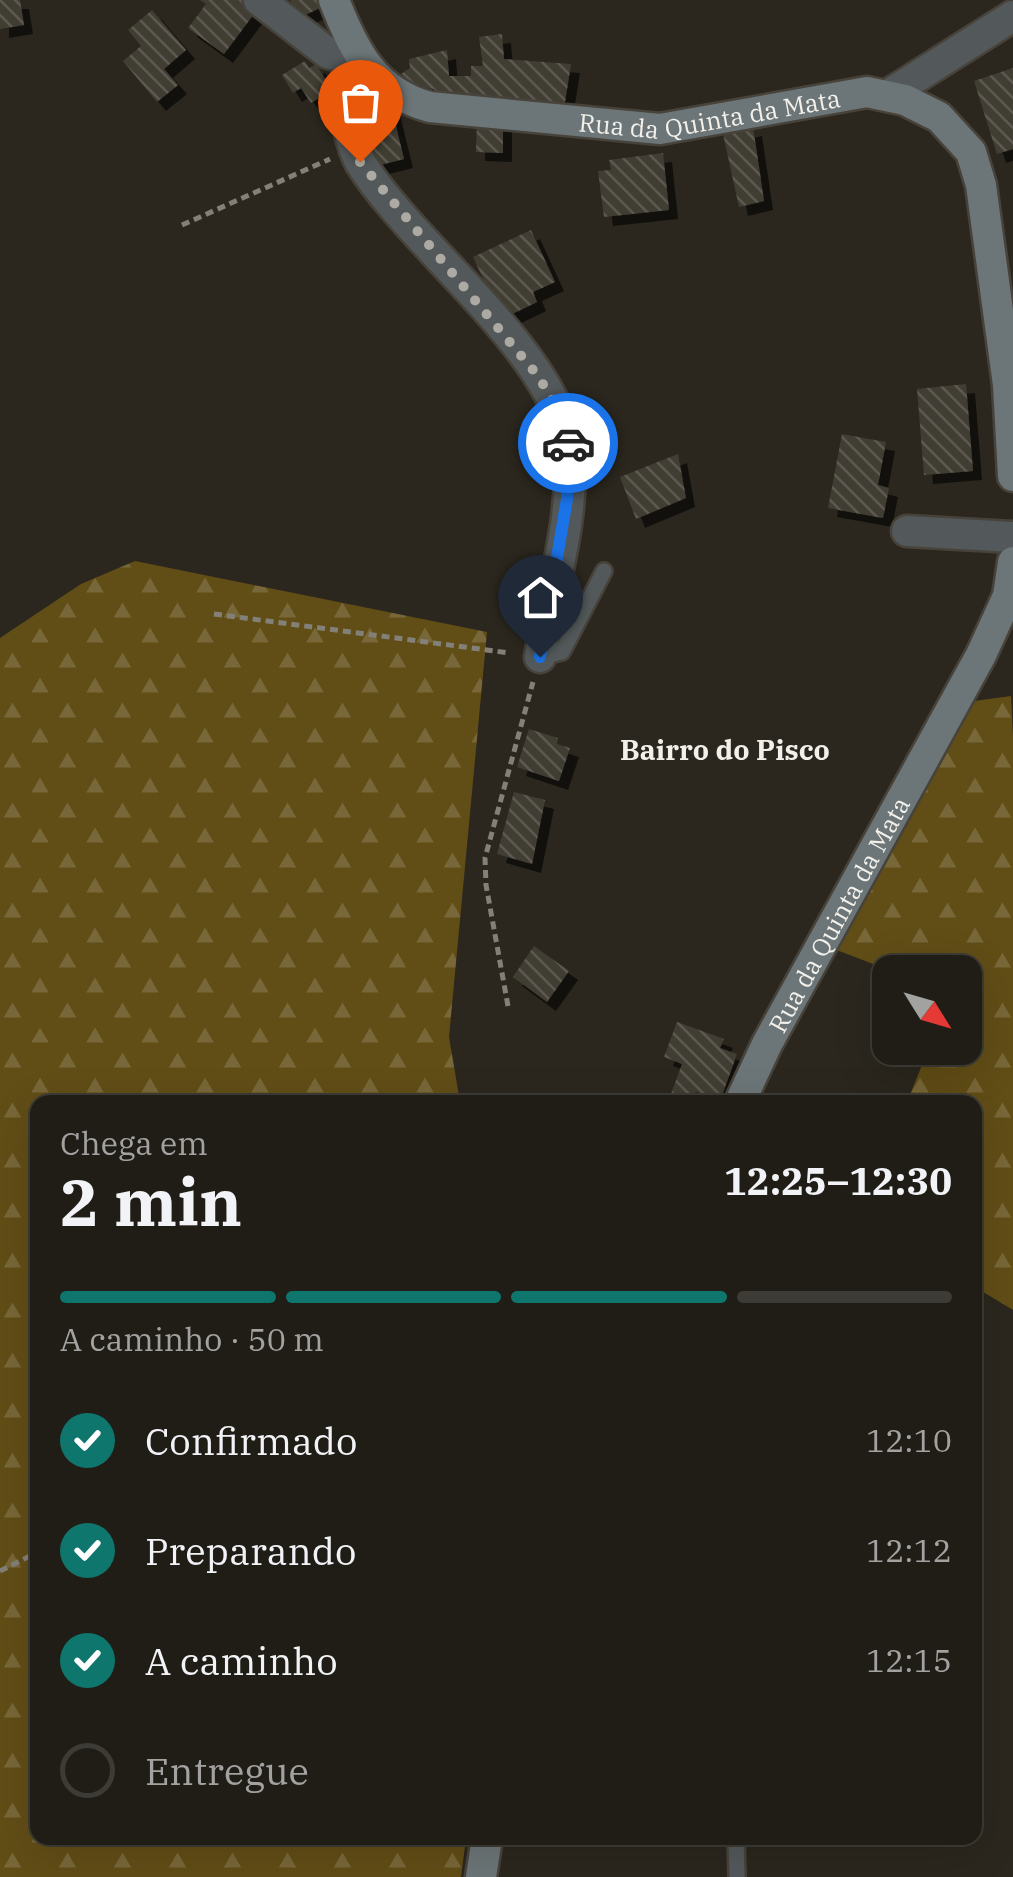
<!DOCTYPE html>
<html lang="pt">
<head>
<meta charset="utf-8">
<style>
  body { margin:0; font-family:"IBM Plex Serif",serif; background:#28261f; color:#f1f3f6; height:100vh; display:flex; flex-direction:column; font-size:38px; white-space:nowrap }
  * { box-sizing:border-box; margin:0 }
  p { font-size:32px; color:#a2a2a1 }
  .icon { flex:none; width:55px; height:55px; fill:none; stroke:currentColor; stroke-width:2; stroke-linecap:round; stroke-linejoin:round }
  .map { position:relative; flex:1; overflow:hidden }
  .sheet { position:absolute; left:30px; top:1095px; width:952px; height:750px; display:flex; flex-direction:column; background:#201d16; border-radius:20px; box-shadow:0 10px 40px #0002,0 0 0 2px #3d3b35 }
  .sheet>* { flex:none }
  .needle { width:65px; rotate:127deg }
  .controls { position:absolute; left:872px; top:955px; display:grid; gap:20px }
  .controls a { display:grid; place-items:center; width:110px; height:110px; border-radius:20px; background:#201d16; box-shadow:0 10px 40px #0002,0 0 0 2px #3d3b35; font-size:50px }
  .pin { position:absolute; display:grid; place-items:center; width:85px; height:85px; color:#fff; margin:-102px -42px; border-radius:50% 50% 50% 0; rotate:-45deg; box-shadow:0 0 10px #0007 }
  .pin .icon { rotate:45deg }
  .courier { position:absolute; display:grid; place-items:center; width:100px; height:100px; margin:-50px; border:8px solid #1a73e8; border-radius:50%; background:#fff; color:#222; box-shadow:0 2px 12px #0007 }
  .summary em { font-style:normal; font-weight:700 }
  .summary div { display:flex; flex-direction:column-reverse }
  .summary { display:flex; align-items:center; justify-content:space-between; height:170px; padding:0 30px }
  h1 { font-size:65px; font-weight:700; line-height:75px }
  .bar { display:grid; grid-template-columns:repeat(4,1fr); gap:15px 10px; align-content:center; height:120px; padding:0 30px }
  .bar i { height:12px; border-radius:8px; background:#3d3b35 }
  .bar .current { background:#0f766e }
  .bar p { grid-column:span 4 }
  ol { padding:0 30px; list-style:none }
  li { display:flex; align-items:center; gap:30px; height:110px }
  li p { margin-inline-start:auto }
  li .icon { padding:10px; border-radius:50%; background:#0f766e; color:#fff; stroke-width:4 }
  li:last-child { color:#a2a2a1 }
  li i { width:55px; height:55px; border:5px solid #3d3b35; border-radius:50% }
  .map>svg:first-child { display:block }
  .forest { fill:url(#forest-firs) }
  .building { fill:url(#building-back-hatch); filter:url(#shadow) }
  .lines { fill:none; stroke-linecap:round; stroke-linejoin:round }
  .lane-casing { stroke:#47433b; stroke-width:20 }
  .street-casing { stroke:#47433b; stroke-width:35 }
  .secondary-casing { stroke:#47433b; stroke-width:35 }
  .path { stroke:#838078; stroke-width:5; stroke-dasharray:8 5; stroke-linecap:butt }
  .lane { stroke:#53595a; stroke-width:15 }
  .street { stroke:#53595a; stroke-width:30 }
  .secondary { stroke:#6c7577; stroke-width:30 }
  .done { stroke:#acaaa3; stroke-width:10; stroke-dasharray:0 18 }
  .route { stroke:#1a73e8; stroke-width:12 }
  .labels { text-anchor:middle; dominant-baseline:central; stroke-width:8; stroke-linejoin:round; paint-order:stroke }
  .street-label { font-size:25px; fill:#f2f0ea; stroke:#2b271e }
  .neighbourhood-label { font-size:28px; font-weight:bold; fill:#f2f0ea; stroke:#2b271e }
</style>
</head>
<body>
<div class="map">
<svg width="1013" height="1877" viewBox="0 0 1013 1877">
  <defs>
    <pattern id="forest-firs" width="22" height="20" patternUnits="userSpaceOnUse" patternTransform="scale(2.5)"><rect width="22" height="20" fill="#614d16"/><path d="M5 1l3.5 6h-7zM16 11l3.5 6h-7z" fill="#786738"/></pattern>
    <pattern id="building-back-hatch" width="6" height="6" patternUnits="userSpaceOnUse" patternTransform="scale(2.5)"><rect width="6" height="6" fill="#413d33"/><path d="M-1 5l2 2M0 0l6 6M5-1l2 2" fill="none" stroke="#5d5951"/></pattern>
    <filter id="shadow"><feDropShadow dx="9" dy="9" stdDeviation="0" flood-color="#0009"/></filter>
  </defs>
  <rect width="100%" height="100%" fill="#2b271e"/>
  <g class="forest">
    <polygon points="135,561 487,632 449,1037 460,1102 38,1102 38,1838 466,1838 461,1877 0,1877 0,638 81,584"/>
    <polygon points="1011,696 1013,737 1013,1310 975,1287 975,1102 907,1102 929,1048 965,1048 965,972 894,972 834,949 974,701"/>
  </g>
  <g class="building">
    <polygon points="0,0 20,0 24,25 0,29"/>
    <polygon points="200,0 252,0 260,6 224,54 188,28 206,4"/>
    <polygon points="290,0 321,0 324,6 299,18"/>
    <polygon points="152,10 186,50 164,69 178,85 157,102 123,61 141,46 128,30"/>
    <polygon points="502,34 504,59 571,64 564,108 505,99 434,96 434,89 408,86 401,74 410,68 409,59 447,50 449,76 471,76 471,66 483,66 479,37"/>
    <polygon points="305,61 309,68 316,64 332,90 311,103 301,88 293,93 282,75"/>
    <polygon points="1013,68 1013,149 997,154 974,81"/>
    <polygon points="354,97 390,102 404,159 376,166 368,138 359,137"/>
    <polygon points="477,117 503,118 503,153 476,152"/>
    <polygon points="753,127 764,201 739,207 723,134"/>
    <polygon points="663,153 669,210 604,217 598,171 611,170 609,160"/>
    <polygon points="531,230 555,282 533,292 537,302 502,319 473,257"/>
    <polygon points="966,384 973,471 924,475 917,389"/>
    <polygon points="842,434 886,442 878,485 889,488 883,518 828,508"/>
    <polygon points="678,454 686,498 636,519 620,477"/>
    <polygon points="529,729 558,738 557,744 570,748 559,781 517,767"/>
    <polygon points="514,792 545,800 532,864 497,854"/>
    <polygon points="534,946 569,971 547,1002 513,977"/>
    <polygon points="677,1022 724,1039 720,1048 737,1054 720,1101 696,1092 692,1102 668,1102 682,1064 664,1057"/>
  </g>
  <g class="lines">
    <defs>
      <g id="lane">
        <polyline points="540,657 562,652 604,571"/>
        <polyline points="736,1838 737,1877"/>
      </g>
      <g id="street">
        <path d="M 259,0 L 328,53 L 363,63 C 342,90 345,132 360,162 C 412,247 560,354 569,452 C 575,518 551,592 540,657"/>
        <polyline points="888,95 1013,16"/>
        <polyline points="907,531 1013,537"/>
      </g>
      <g id="secondary">
        <path id="s1" d="M 334,0 C 354,51 374,92 430,107 L 660,129 L 867,92 L 905,100 L 939,117 L 971,152 L 981,185 L 1008,385 L 1013,476"/>
        <path id="s2" d="M 740,1102 L 767,1044 L 981,655 L 1008,596 L 1013,562"/>
        <polyline points="481,1877 487,1838"/>
      </g>
    </defs>
    <use href="#lane" class="lane-casing"/>
    <use href="#street" class="street-casing"/>
    <use href="#secondary" class="secondary-casing"/>
    <g class="path">
      <polyline points="182,225 330,159"/>
      <polyline points="214,614 510,653"/>
      <polyline points="508,1006 486,885 485,858 533,682"/>
      <polyline points="0,1571 38,1552"/>
    </g>
    <use href="#lane" class="lane"/>
    <use href="#street" class="street"/>
    <use href="#secondary" class="secondary"/>
  </g>
  <g class="lines">
    <polyline class="done" points="360,162 538,376 561,414 568,443"/>
    <polyline class="route" points="540,657 567,499 568,443"/>
  </g>
  <g class="labels">
    <g class="street-label">
      <text stroke="none"><textPath href="#s1" startOffset="432">Rua da Quinta da Mata</textPath></text>
      <text stroke="none"><textPath href="#s2" startOffset="212">Rua da Quinta da Mata</textPath></text>
    </g>
    <g class="neighbourhood-label">
      <text x="725" y="749">Bairro do Pisco</text>
    </g>
  </g>
</svg>
<div class="controls">
<a><svg class="needle" viewBox="-14 -14 28 28"><path d="M0-13l5 13h-10z" fill="#e53935"/><path d="M0 13l5-13h-10z" fill="#a2a2a1"/></svg></a>
</div>
<div class="pin" style="left:360px;top:162px;background:#ea580c"><svg class="icon" aria-label="bag" viewBox="0 0 24 24"><path d="M5 8h14l-1 12H6zM9 8a3 3 0 0 1 6 0"/></svg></div>
<div class="pin" style="left:540px;top:657px;background:#1f2937"><svg class="icon" aria-label="home" viewBox="0 0 24 24"><path d="M3 11l9-7 9 7M6 9v11h12V9"/></svg></div>
<div class="courier" style="left:568px;top:443px"><svg class="icon" aria-label="car" viewBox="0 0 24 24"><path d="M5 17H2v-5l4-1 3-4h7l3 4 3 1v5h-3M9 17h6M6 11h13"/><circle cx="7" cy="17" r="2"/><circle cx="17" cy="17" r="2"/></svg></div>
<section class="sheet">
<div class="summary"><div><h1>2 min</h1><p>Chega em</p></div><em>12:25–12:30</em></div>
<div class="bar"><i class="current"></i><i class="current"></i><i class="current"></i><i></i><p>A caminho · 50 m</p></div>
<ol>
<li><svg class="icon" aria-label="check" viewBox="0 0 24 24"><path d="M5 12l5 5 9-10"/></svg>Confirmado<p>12:10</p></li>
<li><svg class="icon" aria-label="check" viewBox="0 0 24 24"><path d="M5 12l5 5 9-10"/></svg>Preparando<p>12:12</p></li>
<li><svg class="icon" aria-label="check" viewBox="0 0 24 24"><path d="M5 12l5 5 9-10"/></svg>A caminho<p>12:15</p></li>
<li><i></i>Entregue</li>
</ol>
</section>
</div>
</body>
</html>
